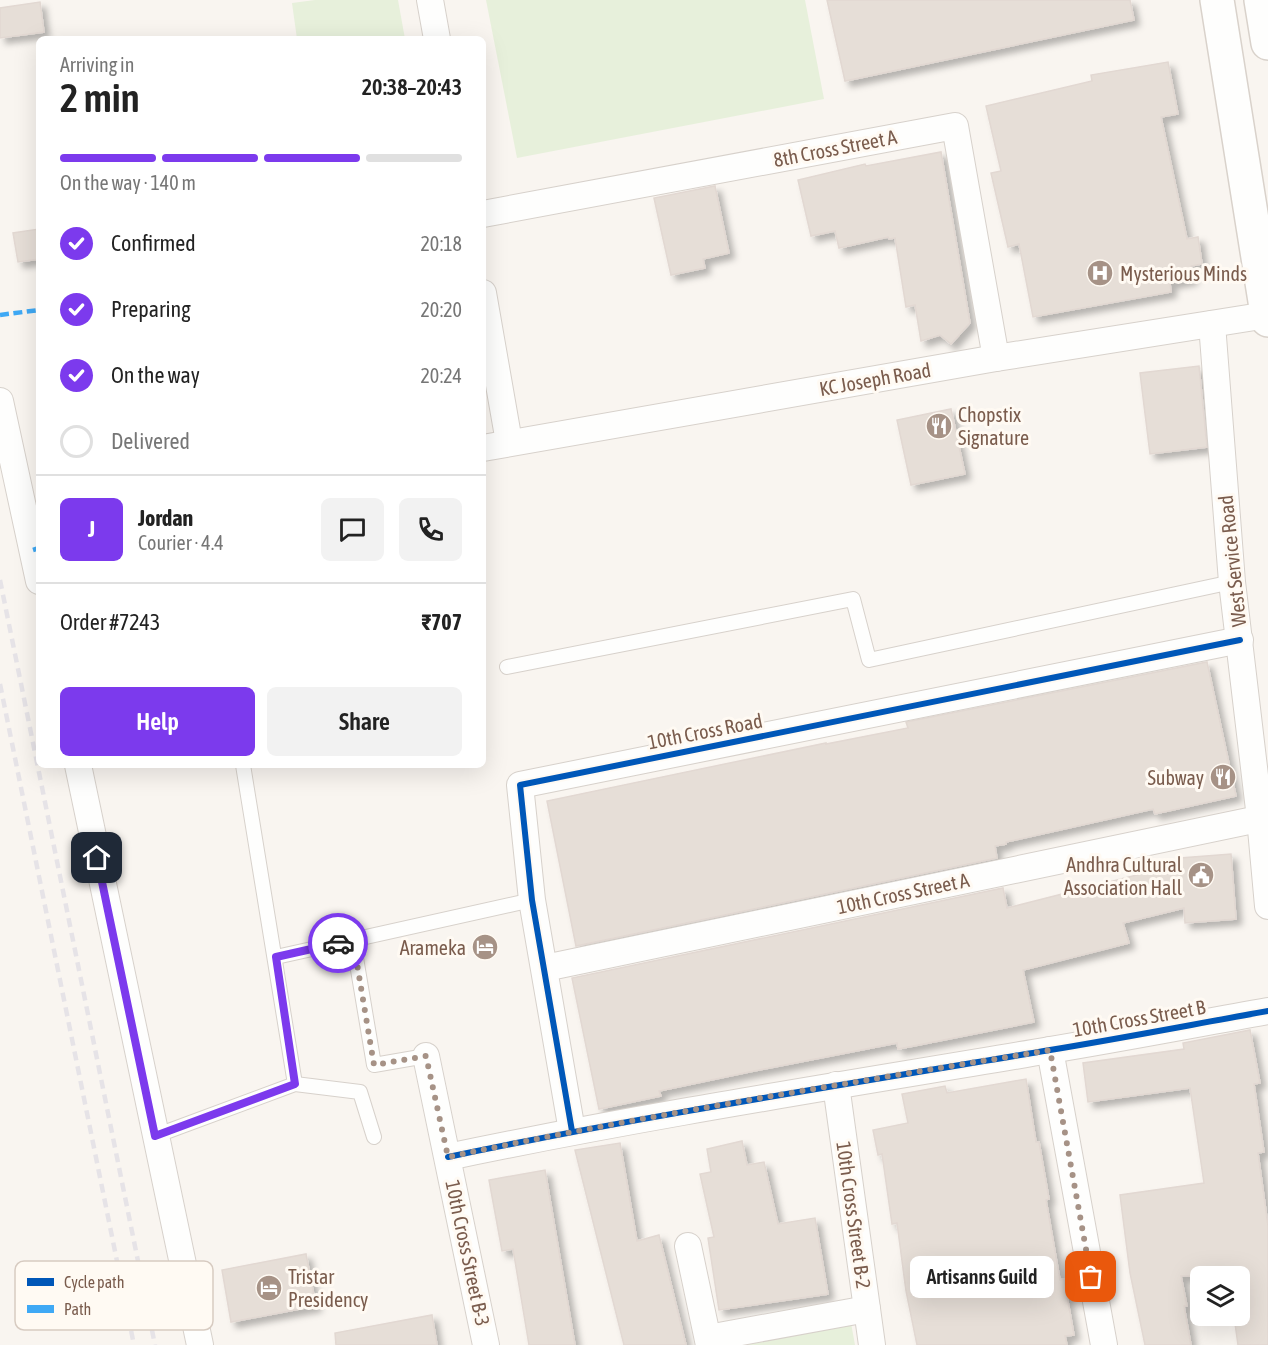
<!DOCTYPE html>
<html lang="en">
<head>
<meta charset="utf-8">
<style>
  body { margin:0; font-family:"Asap Condensed",sans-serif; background:#f2f2f2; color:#222; height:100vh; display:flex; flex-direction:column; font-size:22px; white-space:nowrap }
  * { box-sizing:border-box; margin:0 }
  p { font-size:20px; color:#767676 }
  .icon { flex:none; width:33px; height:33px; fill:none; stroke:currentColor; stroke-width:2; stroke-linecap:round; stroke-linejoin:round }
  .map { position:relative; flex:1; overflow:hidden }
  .side { position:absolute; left:36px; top:36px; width:450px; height:732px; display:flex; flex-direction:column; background:#fff; border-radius:9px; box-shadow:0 6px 24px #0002 }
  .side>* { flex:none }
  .controls { position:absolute; left:1190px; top:1266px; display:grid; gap:12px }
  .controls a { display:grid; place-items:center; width:60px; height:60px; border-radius:9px; background:#fff; box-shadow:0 6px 24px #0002; font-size:30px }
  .pin { position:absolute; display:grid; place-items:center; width:51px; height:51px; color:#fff; margin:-26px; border-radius:12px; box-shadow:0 3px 9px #0006 }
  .courier { position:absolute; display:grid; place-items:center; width:60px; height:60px; margin:-30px; border:4px solid #7c3aed; border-radius:50%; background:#fff; color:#222; box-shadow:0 2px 8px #0007 }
  .bubble { position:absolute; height:42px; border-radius:9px; background:#fff; box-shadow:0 6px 24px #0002; font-size:20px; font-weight:600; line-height:42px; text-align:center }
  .head em { font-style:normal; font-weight:600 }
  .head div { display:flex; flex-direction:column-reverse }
  .head { display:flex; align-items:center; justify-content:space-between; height:102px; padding:0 24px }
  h1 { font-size:39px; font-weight:600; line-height:45px }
  .bar { display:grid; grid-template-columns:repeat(4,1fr); gap:9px 6px; align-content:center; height:72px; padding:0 24px }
  .bar i { height:8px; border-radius:4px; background:#e0e0e0 }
  .bar .current { background:#7c3aed }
  .bar p { grid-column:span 4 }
  .line { display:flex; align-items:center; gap:15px; padding:0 24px; border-top:2px solid #e0e0e0 }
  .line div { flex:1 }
  .round { display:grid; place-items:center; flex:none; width:63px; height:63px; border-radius:9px; background:#f2f2f2 }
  ol { padding:0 24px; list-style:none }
  li { display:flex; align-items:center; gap:18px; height:66px }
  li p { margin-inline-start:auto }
  li .icon { padding:6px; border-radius:50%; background:#7c3aed; color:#fff; stroke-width:4 }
  li:last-child { color:#767676 }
  li i { width:33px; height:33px; border:3px solid #e0e0e0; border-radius:50% }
  .button { display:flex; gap:12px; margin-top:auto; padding:12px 24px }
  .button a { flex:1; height:69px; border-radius:9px; background:#7c3aed; color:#fff; font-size:24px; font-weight:600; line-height:69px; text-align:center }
  .button a+a { background:#f2f2f2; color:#222 }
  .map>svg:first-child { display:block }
  .green { fill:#e7f0db }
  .building { fill:#e6ded7; stroke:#e2d8d2; stroke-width:1.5; filter:url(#shadow) }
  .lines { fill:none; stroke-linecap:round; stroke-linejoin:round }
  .lane-casing { stroke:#d7d1cb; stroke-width:16 }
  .street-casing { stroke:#d7d1cb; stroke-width:28 }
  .secondary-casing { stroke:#d9d2cb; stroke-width:36 }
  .lane { stroke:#fefefd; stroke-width:14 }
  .street { stroke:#fefefd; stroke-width:26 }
  .secondary { stroke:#fefefd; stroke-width:33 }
  .rail { stroke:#e6e3e7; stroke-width:4.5; stroke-dasharray:9 6; stroke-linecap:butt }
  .quiet { stroke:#3fa9f5; stroke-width:4.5; stroke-dasharray:9 4.5; stroke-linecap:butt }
  .cycleway-casing { stroke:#fffaf3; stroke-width:10 }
  .cycleway { stroke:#0057b8; stroke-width:6 }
  .done { stroke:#a69286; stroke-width:6; stroke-dasharray:0 10.8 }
  .route { stroke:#7c3aed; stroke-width:8 }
  .labels { text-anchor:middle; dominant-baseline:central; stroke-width:6; stroke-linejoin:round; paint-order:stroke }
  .street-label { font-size:20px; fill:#7a5c4d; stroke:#fffaf3 }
  .poi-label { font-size:20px; fill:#7a5c4d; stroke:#fffaf3; text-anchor:start }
  .key { fill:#fffaf3; stroke:#d7cbc1; stroke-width:1.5 }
  .key-label { font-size:16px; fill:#7a5c4d }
</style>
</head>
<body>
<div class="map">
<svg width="1268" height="1345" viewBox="0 0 1268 1345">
  <defs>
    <filter id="shadow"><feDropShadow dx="5.5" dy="5.5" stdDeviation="3" flood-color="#0004"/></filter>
  </defs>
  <rect width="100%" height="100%" fill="#f9f5f0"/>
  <g class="green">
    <polygon points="315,0 398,0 405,39 297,39 292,3"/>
    <polygon points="486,0 805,0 824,99 517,158"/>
    <polygon points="851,1323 855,1345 732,1345"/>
  </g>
  <g class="building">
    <polygon points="827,0 1130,0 1134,20 845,81"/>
    <polygon points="40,2 44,32 0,38 0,8"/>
    <polygon points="1168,62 1178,114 1161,117 1187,239 1198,237 1202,264 1191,266 1192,279 1170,283 1171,292 1033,317 1019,244 1008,247 991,173 1001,171 986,106 1092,81 1091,75"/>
    <polygon points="941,152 970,323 951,344 940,335 921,341 915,305 906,307 895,238 889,239 888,237 839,248 835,231 811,236 798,180 865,164 866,166"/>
    <polygon points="715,186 729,253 703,259 705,268 671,275 654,198"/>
    <polygon points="39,229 39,259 18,262 13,233"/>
    <polygon points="1199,366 1207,447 1150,454 1140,373"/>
    <polygon points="951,409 965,474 911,485 897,420"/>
    <polygon points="1207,662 1236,796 1155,814 1153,809 1006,842 1006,844 995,846 997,858 576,946 547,801 826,743 826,744 908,728 906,722"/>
    <polygon points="1231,854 1236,919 1185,923 1184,908 1123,923 1129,943 1023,970 1034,1022 898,1049 897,1043 749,1072 659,1091 661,1096 599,1109 572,978 1003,888 1007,908 1180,864 1180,858"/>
    <polygon points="1250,1030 1260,1083 1254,1084 1264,1152 1258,1153 1268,1226 1268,1345 1238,1345 1234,1316 1239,1316 1239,1276 1181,1276 1187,1306 1184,1306 1191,1345 1145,1345 1130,1273 1120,1195 1204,1183 1190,1088 1088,1102 1083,1063 1184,1049 1183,1043"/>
    <polygon points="1026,1079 1036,1142 1039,1142 1049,1199 1046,1200 1060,1280 1064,1279 1074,1335 1065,1336 1067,1345 917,1345 906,1291 897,1223 892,1224 882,1154 878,1155 873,1130 908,1123 902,1094 945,1086 947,1093"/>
    <polygon points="742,1141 747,1165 764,1162 778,1224 815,1218 828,1294 719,1310 708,1238 714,1237 700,1174 711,1172 707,1149"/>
    <polygon points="620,1143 637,1241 659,1235 686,1345 624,1345 575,1150"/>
    <polygon points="545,1170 575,1345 529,1345 513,1249 502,1251 489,1180"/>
    <polygon points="306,1254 316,1306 231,1322 222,1270"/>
    <polygon points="432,1315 437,1345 336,1345 335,1333"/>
  </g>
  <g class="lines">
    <defs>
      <g id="lane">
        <polyline points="507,667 853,599 869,660 1232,582"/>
        <polyline points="243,765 295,1084"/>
        <polyline points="353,940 374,1065 426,1056"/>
        <polyline points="276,957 532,900"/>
        <polyline points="155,1136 295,1084 360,1092 374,1137"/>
      </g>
      <g id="street">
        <polyline points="430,0 437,39"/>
        <polyline points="483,214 955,126 996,358"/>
        <polyline points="483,293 509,442"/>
        <polyline points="1212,324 1232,582 1260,818 1268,906"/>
        <polyline points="0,401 39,581"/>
        <polyline points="483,448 996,358 1267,315"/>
        <polyline points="78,765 200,1345"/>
        <polyline points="545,968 1268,817"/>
        <polyline points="1050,1050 1104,1345"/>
        <polyline points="426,1056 486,1345"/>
        <polyline points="836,1085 872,1345"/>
        <polyline points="572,1131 532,900 520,785 1240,640"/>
        <path d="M 448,1157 C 647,1115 849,1084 1050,1050 C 1123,1038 1195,1024 1268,1011"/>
        <polyline points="688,1246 709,1345"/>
        <polyline points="708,1338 867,1309"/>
      </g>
      <g id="secondary">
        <polyline points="1217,0 1268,320"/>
        <polyline points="1261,0 1268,43"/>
      </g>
    </defs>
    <use href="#lane" class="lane-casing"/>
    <use href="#street" class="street-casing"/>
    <use href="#secondary" class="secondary-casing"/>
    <use href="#lane" class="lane"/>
    <use href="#street" class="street"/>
    <use href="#secondary" class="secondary"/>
    <g class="rail">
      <polyline points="0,580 155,1345"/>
      <polyline points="0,684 134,1345"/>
    </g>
    <g class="quiet">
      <polyline points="0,315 39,310"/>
      <polyline points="33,550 39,548"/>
    </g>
    <defs>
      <g id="cycleway">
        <polyline points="572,1131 532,900 520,785 1240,640"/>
        <path d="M 448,1157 C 647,1115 849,1084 1050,1050 C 1123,1038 1195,1024 1268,1011"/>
      </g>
    </defs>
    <use href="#cycleway" class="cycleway-casing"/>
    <use href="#cycleway" class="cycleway"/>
  </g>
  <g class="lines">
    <path class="done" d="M 338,943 L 353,940 L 374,1065 L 426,1056 L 448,1157 C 647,1115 849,1083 1050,1050 L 1091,1277"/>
    <polyline class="route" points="97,858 155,1136 295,1084 276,957 338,943"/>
  </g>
  <defs>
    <symbol id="hospital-disc" viewBox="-11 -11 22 22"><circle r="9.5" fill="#a69286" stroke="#fffaf3"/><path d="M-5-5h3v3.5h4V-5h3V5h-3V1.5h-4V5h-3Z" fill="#fff"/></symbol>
    <symbol id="restaurant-disc" viewBox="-11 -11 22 22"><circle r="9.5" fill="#a69286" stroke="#fffaf3"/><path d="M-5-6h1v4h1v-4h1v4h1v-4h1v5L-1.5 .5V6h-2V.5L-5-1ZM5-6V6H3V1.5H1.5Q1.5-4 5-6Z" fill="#fff"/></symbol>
    <symbol id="civic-disc" viewBox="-11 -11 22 22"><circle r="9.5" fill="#a69286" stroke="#fffaf3"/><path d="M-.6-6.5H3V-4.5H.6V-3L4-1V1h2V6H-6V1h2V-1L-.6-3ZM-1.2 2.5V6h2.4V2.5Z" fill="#fff"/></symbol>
    <symbol id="hotel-disc" viewBox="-11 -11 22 22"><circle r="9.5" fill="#a69286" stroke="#fffaf3"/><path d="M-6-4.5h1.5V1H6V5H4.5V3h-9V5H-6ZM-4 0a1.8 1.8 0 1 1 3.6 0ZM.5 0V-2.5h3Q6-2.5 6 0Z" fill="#fff"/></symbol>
  </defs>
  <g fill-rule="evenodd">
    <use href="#hospital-disc" x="1085" y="258" width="30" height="30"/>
    <use href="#restaurant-disc" x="924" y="411" width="30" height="30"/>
    <use href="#restaurant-disc" x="1208" y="762" width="30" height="30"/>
    <use href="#civic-disc" x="1186" y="860" width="30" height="30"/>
    <use href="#hotel-disc" x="470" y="932" width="30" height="30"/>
    <use href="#hotel-disc" x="254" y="1273" width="30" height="30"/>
  </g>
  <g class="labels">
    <g class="street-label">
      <text transform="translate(835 148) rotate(-11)">8th Cross Street A</text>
      <text transform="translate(875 379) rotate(-10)">KC Joseph Road</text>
      <text transform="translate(1232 561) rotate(-96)">West Service Road</text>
      <text transform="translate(705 731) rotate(-11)">10th Cross Road</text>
      <text transform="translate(903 893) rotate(-12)">10th Cross Street A</text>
      <text transform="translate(1139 1018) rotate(-10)">10th Cross Street B</text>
      <text transform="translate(854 1215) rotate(82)">10th Cross Street B-2</text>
      <text transform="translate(468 1253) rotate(78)">10th Cross Street B-3</text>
    </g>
    <g class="poi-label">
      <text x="1120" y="273">Mysterious Minds</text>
      <text x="958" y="414">Chopstix<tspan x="958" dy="23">Signature</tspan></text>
      <text x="1204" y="777" text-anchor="end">Subway</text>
      <text x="1182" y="864" text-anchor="end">Andhra Cultural<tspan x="1182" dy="23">Association Hall</tspan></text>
      <text x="466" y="947" text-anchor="end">Arameka</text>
      <text x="288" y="1276">Tristar<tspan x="288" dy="23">Presidency</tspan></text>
    </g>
  </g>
  <rect x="15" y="1261" width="198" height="69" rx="9" class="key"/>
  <rect x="27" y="1278" width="27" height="8" fill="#0057b8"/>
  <rect x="27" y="1305" width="27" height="8" fill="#3fa9f5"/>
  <g class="key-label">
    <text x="64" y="1288">Cycle path</text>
    <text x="64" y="1315">Path</text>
  </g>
</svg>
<div class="controls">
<a><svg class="icon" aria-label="layers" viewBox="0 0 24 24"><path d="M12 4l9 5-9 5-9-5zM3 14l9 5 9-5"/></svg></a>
</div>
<div class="pin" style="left:1091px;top:1277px;background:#ea580c"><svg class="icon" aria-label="bag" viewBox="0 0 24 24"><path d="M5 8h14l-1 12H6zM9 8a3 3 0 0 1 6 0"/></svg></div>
<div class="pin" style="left:97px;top:858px;background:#1f2937"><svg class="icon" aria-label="home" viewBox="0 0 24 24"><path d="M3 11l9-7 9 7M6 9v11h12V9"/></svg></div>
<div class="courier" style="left:338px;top:943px"><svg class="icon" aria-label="car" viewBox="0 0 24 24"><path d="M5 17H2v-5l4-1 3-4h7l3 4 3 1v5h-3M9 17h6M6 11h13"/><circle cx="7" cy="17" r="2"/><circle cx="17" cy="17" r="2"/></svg></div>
<div class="bubble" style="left:910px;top:1256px;width:144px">Artisanns Guild</div>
<section class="side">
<div class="head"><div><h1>2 min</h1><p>Arriving in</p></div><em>20:38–20:43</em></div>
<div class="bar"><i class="current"></i><i class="current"></i><i class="current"></i><i></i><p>On the way · 140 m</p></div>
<ol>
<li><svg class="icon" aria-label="check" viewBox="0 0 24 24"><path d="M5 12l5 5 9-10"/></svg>Confirmed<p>20:18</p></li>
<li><svg class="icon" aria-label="check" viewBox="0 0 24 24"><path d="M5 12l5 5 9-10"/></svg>Preparing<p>20:20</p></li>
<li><svg class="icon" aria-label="check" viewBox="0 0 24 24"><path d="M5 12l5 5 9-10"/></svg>On the way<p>20:24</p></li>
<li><i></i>Delivered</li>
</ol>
<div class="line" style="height:108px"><b class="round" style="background:#7c3aed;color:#fff">J</b><div><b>Jordan</b><p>Courier · 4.4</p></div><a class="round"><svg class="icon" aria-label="chat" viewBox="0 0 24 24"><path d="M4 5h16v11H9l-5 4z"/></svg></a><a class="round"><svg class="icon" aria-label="phone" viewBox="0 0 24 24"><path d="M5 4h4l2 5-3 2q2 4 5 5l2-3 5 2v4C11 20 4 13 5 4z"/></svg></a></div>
<div class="line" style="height:78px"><div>Order #7243</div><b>₹707</b></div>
<div class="button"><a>Help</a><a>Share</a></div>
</section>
</div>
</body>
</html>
